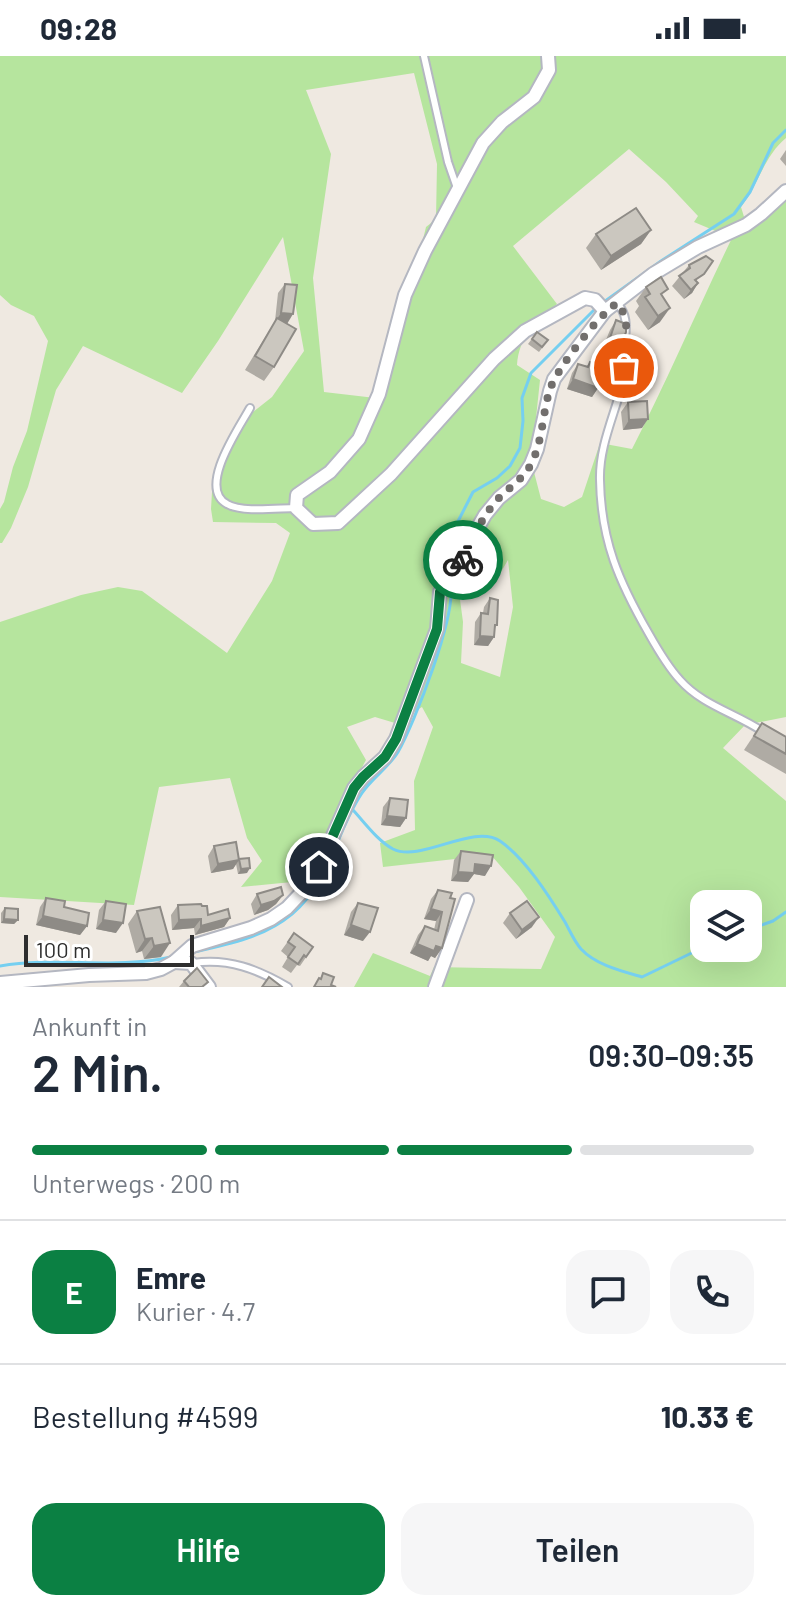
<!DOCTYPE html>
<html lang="de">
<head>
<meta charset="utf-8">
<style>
  body { margin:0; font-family:Barlow,sans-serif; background:#f6f6f7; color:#1f2937; height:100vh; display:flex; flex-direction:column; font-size:30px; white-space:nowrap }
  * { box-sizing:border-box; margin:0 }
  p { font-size:26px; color:#747a83 }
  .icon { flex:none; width:44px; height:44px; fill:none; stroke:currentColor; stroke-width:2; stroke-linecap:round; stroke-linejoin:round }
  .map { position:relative; height:931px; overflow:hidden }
  .details { display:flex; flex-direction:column; background:#fff; flex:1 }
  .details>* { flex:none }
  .controls { position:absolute; left:690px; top:834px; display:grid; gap:16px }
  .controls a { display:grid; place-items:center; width:72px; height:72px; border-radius:16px; background:#fff; box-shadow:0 8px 32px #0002; font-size:40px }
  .scale { position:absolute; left:24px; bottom:20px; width:170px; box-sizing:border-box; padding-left:8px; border:4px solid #2e2e2e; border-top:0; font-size:22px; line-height:28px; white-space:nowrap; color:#2e2e2e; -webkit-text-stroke:6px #fff; paint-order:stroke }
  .pin { position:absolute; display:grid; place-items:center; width:68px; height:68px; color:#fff; margin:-34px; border:4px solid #fff; border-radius:50%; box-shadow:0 2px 8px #0007 }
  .courier { position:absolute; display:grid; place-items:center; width:80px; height:80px; margin:-40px; border:6px solid #0b8043; border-radius:50%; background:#fff; color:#222; box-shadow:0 2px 10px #0007 }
  .summary em { font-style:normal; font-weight:600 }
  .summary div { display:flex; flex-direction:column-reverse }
  .summary { display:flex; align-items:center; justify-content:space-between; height:136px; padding:0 32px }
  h1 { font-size:52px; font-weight:600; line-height:60px }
  .bar { display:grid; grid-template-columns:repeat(4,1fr); gap:12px 8px; align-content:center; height:96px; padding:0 32px }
  .bar i { height:10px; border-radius:6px; background:#e0e1e3 }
  .bar .current { background:#0b8043 }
  .bar p { grid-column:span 4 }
  .line { display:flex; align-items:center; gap:20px; padding:0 32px; border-top:2px solid #e0e1e3 }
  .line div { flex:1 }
  .round { display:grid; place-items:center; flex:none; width:84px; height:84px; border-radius:24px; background:#f6f6f7 }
  .button { display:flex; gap:16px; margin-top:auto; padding:16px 32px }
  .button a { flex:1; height:92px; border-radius:24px; background:#0b8043; color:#fff; font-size:32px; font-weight:600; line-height:92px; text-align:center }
  .button a+a { background:#f6f6f7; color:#1f2937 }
  .status { display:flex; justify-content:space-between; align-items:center; height:56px; padding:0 40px; background:#fff; direction:ltr }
  .status svg { height:22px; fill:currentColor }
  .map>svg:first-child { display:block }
  .green { fill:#b6e59e; fill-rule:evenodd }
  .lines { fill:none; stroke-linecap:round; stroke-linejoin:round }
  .stream { stroke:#75cff0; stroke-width:3 }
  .service-casing { stroke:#b4b7c1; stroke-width:10 }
  .minor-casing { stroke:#b4b7c1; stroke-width:16 }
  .service { stroke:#fff; stroke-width:6 }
  .minor { stroke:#fff; stroke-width:12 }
  .wall { fill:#afaba4 }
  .shaded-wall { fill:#8e8b86 }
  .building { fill:#cbc7bf; stroke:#8e8b86; stroke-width:2 }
  .done { stroke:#726f6d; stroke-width:8; stroke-dasharray:0 14.4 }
  .route { stroke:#0b8043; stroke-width:10 }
</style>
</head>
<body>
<div class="status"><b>09:28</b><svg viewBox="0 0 49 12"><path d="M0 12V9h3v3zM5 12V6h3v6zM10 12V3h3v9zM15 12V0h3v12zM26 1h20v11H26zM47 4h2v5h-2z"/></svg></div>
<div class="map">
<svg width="786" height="931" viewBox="0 0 786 931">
  <rect width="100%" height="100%" fill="#efe9e1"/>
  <path class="green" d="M 0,0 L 786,0 L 786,82 C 764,100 759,128 741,151 L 745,164 L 786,128 L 786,661 L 745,669 L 723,692 L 786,745 L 786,931 L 354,931 L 373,897 L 430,920 L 434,911 L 541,913 L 555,881 L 519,831 L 491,799 L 383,811 L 380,787 L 415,774 L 414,725 L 433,671 L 422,651 L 395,667 L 375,661 L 347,671 L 366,704 L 328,773 L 307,818 L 292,826 L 241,831 L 262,805 L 247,782 L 230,722 L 159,731 L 134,849 L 0,841 L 0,566 L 81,539 L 118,531 L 142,535 L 227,597 L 272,525 L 290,477 L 276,467 L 213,466 L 211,453 L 213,419 L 243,364 L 272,341 L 304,295 L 283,181 L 218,285 L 182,337 L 83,290 L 56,334 L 28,431 L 11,472 L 2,487 L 0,487 L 0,453 L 4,446 L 13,411 L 27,375 L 48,285 L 34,260 L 11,249 L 0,239 ZM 414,17 L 437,108 L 436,163 L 426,171 L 384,343 L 324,336 L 313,222 L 331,98 L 306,34 ZM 629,93 L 666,126 L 698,160 L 694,166 L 732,182 C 698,252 668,323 632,393 L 600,387 L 582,441 L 564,451 L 541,443 L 534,416 L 536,362 L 540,324 L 517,309 C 519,280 536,266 557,248 L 513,190 ZM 508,504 L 513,551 L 500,621 L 461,607 L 463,566 L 459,536 L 466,520 L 486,526 L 498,521 ZM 704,848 L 748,848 L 748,892 L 704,892 Z"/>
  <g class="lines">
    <g class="stream">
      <polyline points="601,248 661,205 734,158 750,136 773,87 786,74"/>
      <polyline points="449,520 445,505 452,477 473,436 497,422 510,410 520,392 523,365 522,342 531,317 595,253"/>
      <path d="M 353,754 C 365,767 378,785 393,793 C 421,807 473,767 500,785 C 525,802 549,840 565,866 C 570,875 574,885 581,893 C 596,909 621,915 642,921 L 704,891"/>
      <polyline points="748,874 773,865 786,856"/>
      <path d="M 190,897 C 226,889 263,882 292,858 C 332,824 335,777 362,737 C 372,722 389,711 398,696 C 414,668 458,556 450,528"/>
      <path d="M 0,910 C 57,900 114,914 171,901"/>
    </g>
    <defs>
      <g id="service">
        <polyline points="424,0 448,106 457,132"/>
        <path d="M 617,247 C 628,259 626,271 625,286 C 625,301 625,315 622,329 C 614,360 599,391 600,424 C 601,485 619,526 649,578 C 658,594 668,611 680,624 C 702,649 735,657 762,675"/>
        <path d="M 250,352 C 239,372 197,432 227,448 C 242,457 279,452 296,452"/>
        <path d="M 193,907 C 229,902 257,913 288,931"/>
      </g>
      <g id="minor">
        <polyline points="548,0 549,14 534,41 502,66 483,87 425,195 405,239 379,338 359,383 330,416 297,439 296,452 313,468 338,467 391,418 494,303 525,275 585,242 595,244 605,255"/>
        <polyline points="174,906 191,907 209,931"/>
        <polyline points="0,927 89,919 146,917 161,913 174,906 192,890 251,872 271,863 287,852 303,835 319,811 354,732 363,721 385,701 396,683 437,573 440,536 445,527 457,517 473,480 485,459 499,442 521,424 531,408 537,393 550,335 554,323 605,255 653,218 698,191 746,169 761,158 786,135"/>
        <polyline points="435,931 467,844"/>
      </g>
    </defs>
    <use href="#service" class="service-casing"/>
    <use href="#minor" class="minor-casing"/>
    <use href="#service" class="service"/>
    <use href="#minor" class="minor"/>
  </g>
  <g class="wall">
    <polygon points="786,94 786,110 780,103"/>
    <polygon points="651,174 641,188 601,214 586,192 596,178"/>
    <polygon points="689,209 698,227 692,237 684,243 672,230"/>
    <polygon points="285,228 287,268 274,311 264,325 245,314 275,265 278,237"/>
    <polygon points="646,231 663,241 660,266 648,274 635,256 639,250 636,245"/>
    <polygon points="616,264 614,299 602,294 610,274"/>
    <polygon points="537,276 548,284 539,296 528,288"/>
    <polygon points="590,306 598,332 592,341 567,333 572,317 578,308 587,310"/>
    <polygon points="628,346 642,372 623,374 621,356"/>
    <polygon points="490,542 497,569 494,573 494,581 488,590 474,589 475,566 481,557 483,557 484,551"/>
    <polygon points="762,667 786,681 786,718 744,694"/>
    <polygon points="390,742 406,762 400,771 381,769 383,751"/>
    <polygon points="214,790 239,803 247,817 238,818 236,808 233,813 211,817 208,800"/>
    <polygon points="461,795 485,820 474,818 468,826 451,825 454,804"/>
    <polygon points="438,834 452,837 442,892 435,902 431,900 428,905 410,897 418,879 425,870 434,874 436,865 424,863 431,843"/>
    <polygon points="257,838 283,839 276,848 268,854 254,859 251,848"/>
    <polygon points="46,842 64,851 87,870 80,879 36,869 40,851"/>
    <polygon points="106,845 116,877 96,873 99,854"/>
    <polygon points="358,847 363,885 344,879 351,856"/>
    <polygon points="178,849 202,850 208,859 230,862 224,871 195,879 194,872 172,874 171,859"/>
    <polygon points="5,852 18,864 14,868 1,867 1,857"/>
    <polygon points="137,855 161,901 144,903 142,895 136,897 128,868"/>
    <polygon points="510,857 532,871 516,883 503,867"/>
    <polygon points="294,877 313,891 300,910 297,909 291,917 282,911 288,901 281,895"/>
    <polygon points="184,925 204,931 179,931"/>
  </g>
  <g class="shaded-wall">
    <polygon points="651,174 641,188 601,214 611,200"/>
    <polygon points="698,227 692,237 684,243 691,234"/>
    <polygon points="670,252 660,266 648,274 658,260"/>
    <polygon points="281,257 293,258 287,268 275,266"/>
    <polygon points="609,285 621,289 614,299 602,294"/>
    <polygon points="573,323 598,332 592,341 567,333"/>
    <polygon points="648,363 642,372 623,374 629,364"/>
    <polygon points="480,580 494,581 488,590 474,589"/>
    <polygon points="387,760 406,762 400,771 381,769"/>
    <polygon points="239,804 233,813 211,817 218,808"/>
    <polygon points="475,808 491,810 485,820 474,818 468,826 451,825 458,816"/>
    <polygon points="250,812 247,817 238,818 241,813"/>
    <polygon points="283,839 276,848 268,854 254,859 261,849"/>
    <polygon points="431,853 442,856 436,865 424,863"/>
    <polygon points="43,860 87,870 80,879 36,869"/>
    <polygon points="539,861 532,871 516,883 522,874"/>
    <polygon points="230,862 224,871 195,879 201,870"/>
    <polygon points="4,863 18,864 14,868 1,867"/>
    <polygon points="201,863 194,872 172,874 179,864"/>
    <polygon points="103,864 123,867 116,877 96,873"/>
    <polygon points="351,869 370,876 363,885 344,879"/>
    <polygon points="152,882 142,895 136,897 145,883"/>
    <polygon points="170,887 161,901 144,903 154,890"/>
    <polygon points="417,888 436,890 442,892 435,902 431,900 428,905 410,897"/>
  </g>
  <g class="building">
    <polygon points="636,152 651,174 611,200 596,178"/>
    <polygon points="706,200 713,205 704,218 695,224 698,227 691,234 679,220 690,212 689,209"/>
    <polygon points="661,221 668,233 661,238 670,252 658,260 645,241 650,238 646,231"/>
    <polygon points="285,228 297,229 293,258 281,257"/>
    <polygon points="277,262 296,273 274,311 255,300"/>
    <polygon points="616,264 626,268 626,276 621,289 609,285"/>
    <polygon points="537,276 548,284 542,291 532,283"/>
    <polygon points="590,306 605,311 598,332 573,323 578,308 588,311"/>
    <polygon points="647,345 648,363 629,364 628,346"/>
    <polygon points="490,542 498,544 497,569 495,569 494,581 480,580 481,557 488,558"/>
    <polygon points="762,667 786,681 786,698 754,680"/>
    <polygon points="390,742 408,744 406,762 387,760"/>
    <polygon points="236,786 239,804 218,808 214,790"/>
    <polygon points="461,795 493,799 491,810 475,808 474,817 458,816"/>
    <polygon points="249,802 250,812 241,813 239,803"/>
    <polygon points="281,831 283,839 274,845 261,849 257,838"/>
    <polygon points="438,834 452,837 450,842 455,843 442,892 436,890 434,895 417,888 425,870 438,875 442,856 431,853"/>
    <polygon points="46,842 65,845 64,851 89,857 87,870 43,860"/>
    <polygon points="106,845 126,848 123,867 103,864"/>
    <polygon points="527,845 539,861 522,874 510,857"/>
    <polygon points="358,847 378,852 370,876 351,869"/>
    <polygon points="201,848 202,850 207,850 208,859 228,853 230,862 201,870 201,863 179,864 178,849"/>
    <polygon points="160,851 170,887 154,890 152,882 145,883 137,855"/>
    <polygon points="5,852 18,853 18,864 4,863"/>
    <polygon points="294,877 313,891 306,901 304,899 298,908 288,901 295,891 288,886"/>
    <polygon points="197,912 208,926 202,931 189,931 184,925"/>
    <polygon points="323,917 334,921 331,929 336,931 314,931 319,922 321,923"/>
    <polygon points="269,921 282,931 262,931"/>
  </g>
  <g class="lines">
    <path class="done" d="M 463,504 C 472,483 481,463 496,445 C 507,433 521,425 530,410 C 543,387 542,358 550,333 C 558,311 598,260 617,247 C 632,263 625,291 624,312"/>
    <polyline class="route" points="319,811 354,732 363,721 385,701 396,683 437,573 440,536 445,527 457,517 463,504"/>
  </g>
</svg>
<div class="controls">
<a><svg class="icon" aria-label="layers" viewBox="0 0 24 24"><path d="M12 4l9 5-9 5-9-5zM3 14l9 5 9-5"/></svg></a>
</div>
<div class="scale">100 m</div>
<div class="pin" style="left:624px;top:312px;background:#ea580c"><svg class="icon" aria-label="bag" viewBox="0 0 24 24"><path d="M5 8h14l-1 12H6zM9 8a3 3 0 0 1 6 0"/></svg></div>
<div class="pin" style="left:319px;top:811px;background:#1f2937"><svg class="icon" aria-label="home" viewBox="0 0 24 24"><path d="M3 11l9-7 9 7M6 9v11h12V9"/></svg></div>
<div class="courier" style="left:463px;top:504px"><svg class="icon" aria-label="bike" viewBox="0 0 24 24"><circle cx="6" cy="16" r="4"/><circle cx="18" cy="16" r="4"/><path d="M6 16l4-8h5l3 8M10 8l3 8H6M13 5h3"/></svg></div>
</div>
<section class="details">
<div class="summary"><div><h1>2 Min.</h1><p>Ankunft in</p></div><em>09:30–09:35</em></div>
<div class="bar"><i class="current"></i><i class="current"></i><i class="current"></i><i></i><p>Unterwegs · 200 m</p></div>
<div class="line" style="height:144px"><b class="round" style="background:#0b8043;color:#fff">E</b><div><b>Emre</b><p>Kurier · 4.7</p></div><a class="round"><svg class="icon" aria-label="chat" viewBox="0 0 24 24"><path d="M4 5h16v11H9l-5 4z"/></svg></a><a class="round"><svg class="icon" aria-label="phone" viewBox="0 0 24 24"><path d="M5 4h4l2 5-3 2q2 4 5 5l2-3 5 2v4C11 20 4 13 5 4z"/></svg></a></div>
<div class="line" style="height:104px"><div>Bestellung #4599</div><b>10.33 €</b></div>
<div class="button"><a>Hilfe</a><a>Teilen</a></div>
</section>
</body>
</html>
